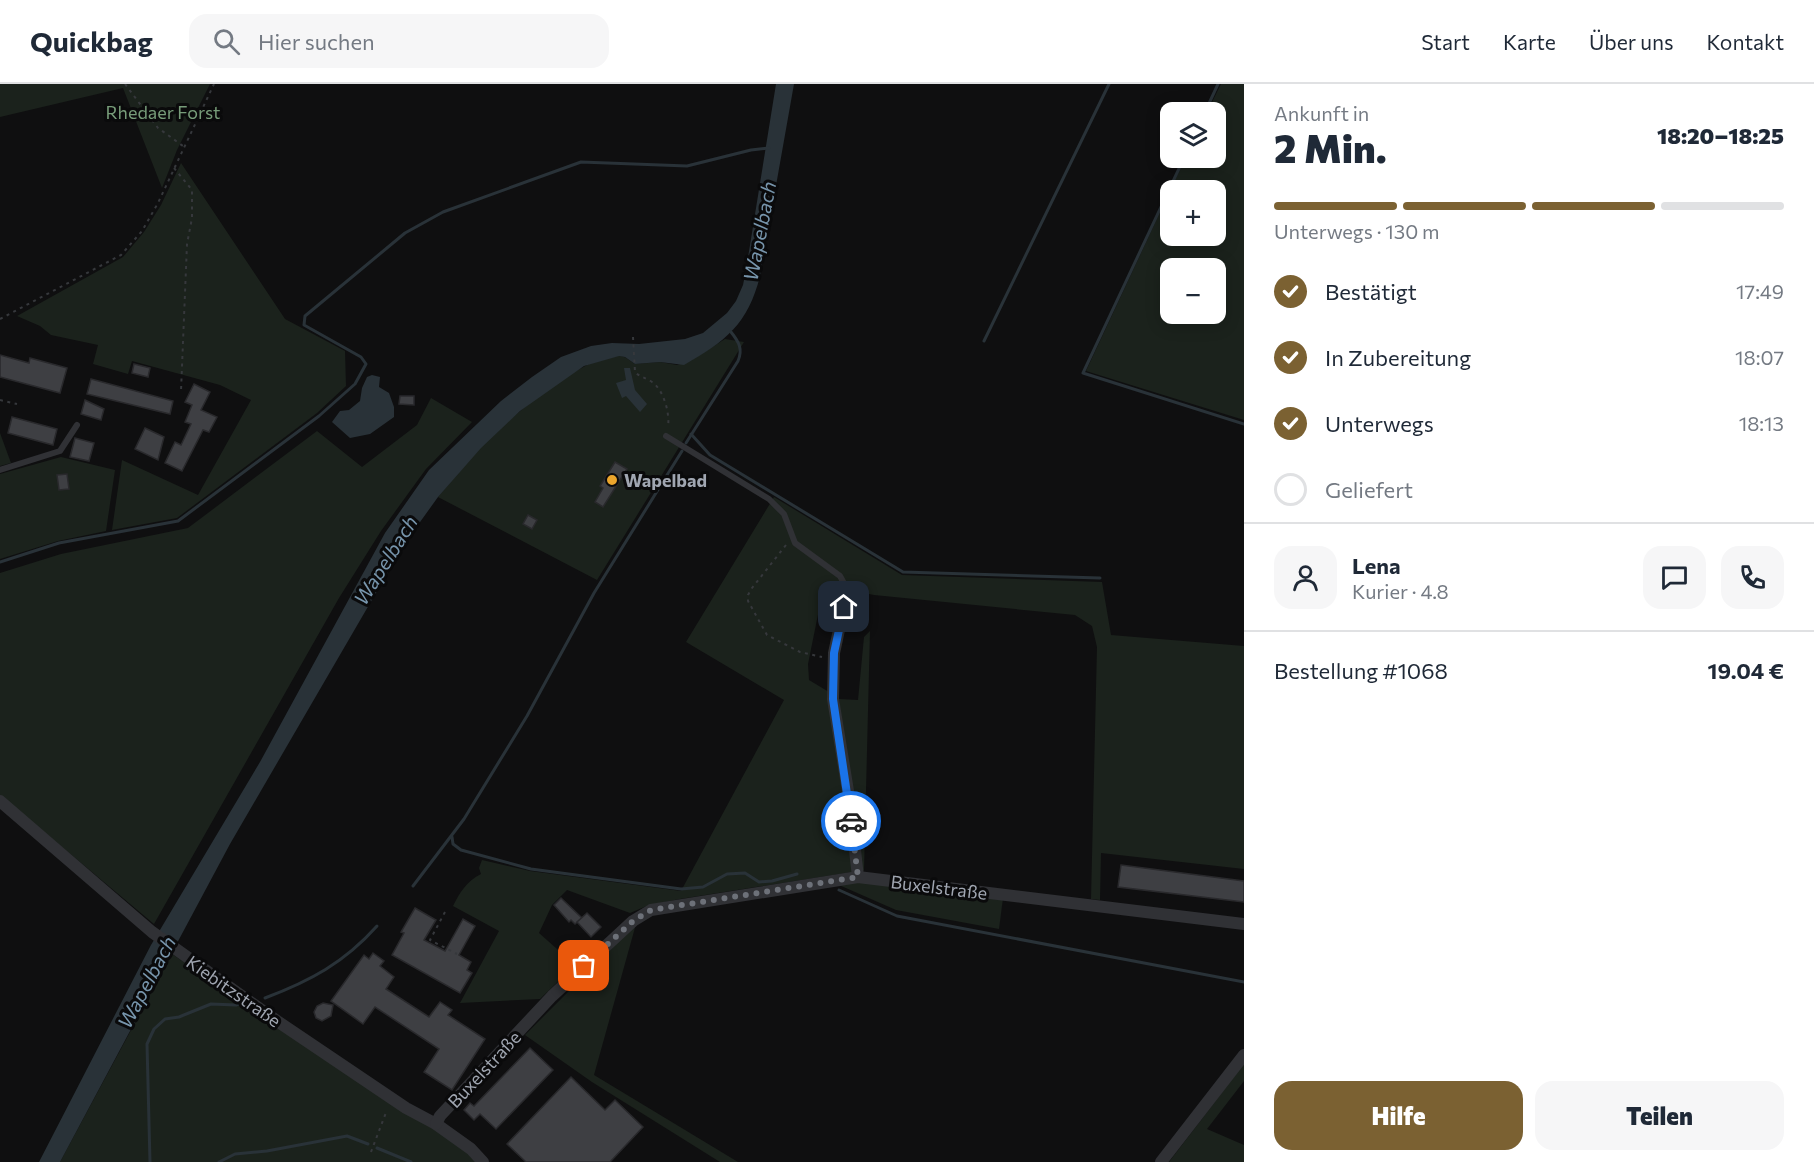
<!DOCTYPE html>
<html lang="de">
<head>
<meta charset="utf-8">
<style>
  body { margin:0; font-family:Commissioner,sans-serif; background:#f6f6f7; color:#1f2937; height:100vh; display:flex; flex-direction:column; font-size:22px; white-space:nowrap }
  * { box-sizing:border-box; margin:0 }
  p { font-size:20px; color:#747a83 }
  .icon { flex:none; width:33px; height:33px; fill:none; stroke:currentColor; stroke-width:2; stroke-linecap:round; stroke-linejoin:round }
  .map { position:relative; flex:1; overflow:hidden }
  .sheet { display:flex; flex-direction:column; background:#fff; width:570px }
  .sheet>* { flex:none }
  .tools { position:absolute; left:1160px; top:18px; display:grid; gap:12px }
  .tools a { display:grid; place-items:center; width:66px; height:66px; border-radius:12px; background:#fff; box-shadow:0 3px 15px #0003; font-size:30px }
  .pin { position:absolute; display:grid; place-items:center; width:51px; height:51px; color:#fff; margin:-26px; border-radius:12px; box-shadow:0 3px 9px #0006 }
  .courier { position:absolute; display:grid; place-items:center; width:60px; height:60px; margin:-30px; border:4px solid #1a73e8; border-radius:50%; background:#fff; color:#222; box-shadow:0 2px 8px #0007 }
  .head em { font-style:normal; font-weight:800 }
  .head div { display:flex; flex-direction:column-reverse }
  .head { display:flex; align-items:center; justify-content:space-between; height:102px; padding:0 30px }
  h1 { font-size:39px; font-weight:800; line-height:45px }
  .bar { display:grid; grid-template-columns:repeat(4,1fr); gap:9px 6px; align-content:center; height:72px; padding:0 30px }
  .bar i { height:8px; border-radius:4px; background:#e0e1e3 }
  .bar .active { background:#7b6132 }
  .bar p { grid-column:span 4 }
  .line { display:flex; align-items:center; gap:15px; padding:0 30px; border-top:2px solid #e0e1e3 }
  .line div { flex:1 }
  .round { display:grid; place-items:center; flex:none; width:63px; height:63px; border-radius:18px; background:#f6f6f7 }
  ol { padding:0 30px; list-style:none }
  li { display:flex; align-items:center; gap:18px; height:66px }
  li p { margin-inline-start:auto }
  li .icon { padding:6px; border-radius:50%; background:#7b6132; color:#fff; stroke-width:4 }
  li:last-child { color:#747a83 }
  li i { width:33px; height:33px; border:3px solid #e0e1e3; border-radius:50% }
  .primary-button { display:flex; gap:12px; margin-top:auto; padding:12px 30px }
  .primary-button a { flex:1; height:69px; border-radius:18px; background:#7b6132; color:#fff; font-size:24px; font-weight:800; line-height:69px; text-align:center }
  .primary-button a+a { background:#f6f6f7; color:#1f2937 }
  header { display:flex; align-items:center; gap:36px; box-sizing:border-box; height:84px; padding:0 30px; background:#fff; border-bottom:2px solid #e0e1e3 }
  header strong { font-size:28px }
  nav { display:flex; gap:33px; margin-inline-start:auto; font-size:21px }
  .search { width:420px; height:54px; background:#f6f6f7; display:flex; align-items:center; gap:15px; box-sizing:border-box; padding:0 21px; border-radius:18px; color:#747a83; font-size:22px }
  main { display:flex; flex:1; min-height:0 }
  .map>svg:first-child { display:block }
  .green { fill:#1b221c; fill-rule:evenodd }
  .water { fill:#293238 }
  .lines { fill:none; stroke-linecap:round; stroke-linejoin:round }
  .stream { stroke:#293238; stroke-width:3 }
  .building { fill:#3e3f43; stroke:#29292c; stroke-width:1.5 }
  .path { stroke:#36383c; stroke-width:2; stroke-dasharray:3 4.5; stroke-linecap:butt }
  .service { stroke:#303135; stroke-width:6 }
  .minor { stroke:#303135; stroke-width:12 }
  .done { stroke:#6d7179; stroke-width:6; stroke-dasharray:0 10.8 }
  .route { stroke:#1a73e8; stroke-width:8 }
  .poi-dot { fill:#eba52c; stroke:#0a0a0b; stroke-width:2 }
  .labels { text-anchor:middle; dominant-baseline:central; stroke-width:6; stroke-linejoin:round; paint-order:stroke }
  .park-label { font-size:18px; fill:#779c79; stroke:#0a0a0b }
  .poi-label { font-size:18px; font-weight:bold; fill:#a0a6b1; stroke:#0a0a0b; text-anchor:start }
  .street-label { font-size:18px; fill:#a0a6b1; stroke:#0a0a0b }
  .water-label { font-size:20px; font-style:italic; fill:#7795ac; stroke:#0a0a0b }
</style>
</head>
<body>
<header>
<strong>Quickbag</strong>
<div class="search"><svg class="icon" aria-label="search" viewBox="0 0 24 24"><circle cx="10" cy="10" r="6"/><path d="M15 15l6 6"/></svg>Hier suchen</div>
<nav><a>Start</a><a>Karte</a><a>Über uns</a><a>Kontakt</a></nav>
</header>
<main>
<div class="map">
<svg width="1244" height="1078" viewBox="0 0 1244 1078">
  <rect width="100%" height="100%" fill="#0f0f10"/>
  <g class="green">
    <polygon points="0,0 210,0 177,66 162,104 123,4 0,33"/>
    <path d="M 1221,0 L 1244,0 L 1244,336 L 1086,287 L 1170,107 L 1170,152 L 1215,152 L 1215,106 L 1170,106 L 1186,74 L 1215,74 L 1215,28 L 1207,28 ZM 1170,184 L 1215,184 L 1215,230 L 1170,230 Z"/>
    <polygon points="181,79 285,235 345,267 346,302 317,329 177,434 112,446 122,376 198,411 251,316 220,301 132,277 128,290 93,280 98,261 51,251 40,242 17,232 123,173 144,148 161,121"/>
    <path d="M 725,255 L 744,258 L 597,496 L 438,413 C 452,397 465,380 480,364 C 506,337 581,271 619,272 C 626,272 630,277 635,280 L 660,278 L 677,281 L 690,277 Z"/>
    <polygon points="431,314 472,338 426,385 381,447 339,514 154,840 0,711 0,489 61,470 188,444 317,347 362,383 417,341"/>
    <polygon points="0,349 11,379 0,382"/>
    <polygon points="61,373 115,386 106,447 58,457 0,475 0,390"/>
    <path d="M 774,413 L 902,491 L 1102,498 L 1111,551 L 1244,562 L 1244,785 L 1101,769 L 1100,816 L 1091,815 L 1097,563 L 1092,542 L 1075,531 L 874,511 L 824,501 L 808,580 L 809,596 L 829,608 L 845,715 L 852,788 L 680,815 L 649,821 L 630,829 L 567,806 L 552,821 L 539,849 L 575,881 L 540,915 L 460,919 L 499,847 L 453,822 C 460,808 467,797 481,790 L 479,784 L 482,776 L 530,787 L 681,807 L 784,616 L 686,558 Z"/>
    <polygon points="870,547 864,787 860,784 839,615 858,616 864,553"/>
    <polygon points="857,798 1003,814 999,845 896,826 839,801"/>
    <polygon points="636,840 594,991 738,1078 720,1078 592,998 525,951"/>
    <path d="M 172,870 L 406,1028 C 431,1041 458,1056 477,1078 L 60,1078 Z"/>
    <polygon points="1244,980 1244,997 1207,1045 1244,1061 1244,1078 1169,1078"/>
  </g>
  <g class="water">
    <path d="M 776,0 L 794,0 L 760,192 C 748,240 726,257 684,281 L 660,278 L 635,280 L 625,273 L 619,272 L 584,282 L 520,327 L 481,364 L 438,413 L 405,459 L 230,760 L 60,1078 L 39,1078 L 151,861 L 260,678 L 385,449 L 429,386 L 501,317 L 532,293 L 561,273 L 591,262 L 612,259 L 639,260 L 685,255 L 703,249 L 727,229 L 736,217 L 743,201 L 746,186 Z"/>
    <polygon points="624,284 630,284 635,306 647,320 640,328 626,312 622,314 616,299 626,296"/>
    <polygon points="372,291 380,293 379,303 389,309 394,323 394,333 370,350 350,354 332,338 340,327 349,326 360,317 362,304 367,293"/>
  </g>
  <g class="lines">
    <g class="stream">
      <polyline points="1205,28 1218,0"/>
      <polyline points="1184,74 1083,289 1244,340"/>
      <polyline points="984,257 1109,0"/>
      <polyline points="691,350 710,371 903,488 1100,494"/>
      <path d="M 686,359 L 738,277 C 743,265 739,258 731,248"/>
      <polyline points="0,478 59,459 178,437 319,332 355,300 366,280 361,273 304,241 305,232 405,149 443,128 581,78 687,82 751,66 769,64"/>
      <polyline points="452,753 453,760 461,766 531,785 681,805 703,803 727,790 745,789 759,798 772,797 797,790"/>
      <polyline points="413,802 464,735 527,632 594,509 682,367"/>
      <polyline points="839,806 897,832 1244,898"/>
      <path d="M 265,914 C 310,897 344,879 377,842"/>
      <polyline points="377,1064 411,1078"/>
      <polyline points="150,1078 147,960 154,945 165,935 179,933 211,920 236,921 242,919"/>
      <polyline points="219,1078 235,1070 267,1067 347,1052 368,1060"/>
    </g>
  </g>
  <g class="building">
    <polygon points="0,271 29,279 30,274 67,284 60,309 0,293"/>
    <polygon points="134,280 150,284 148,293 132,289"/>
    <polygon points="91,295 173,317 170,330 87,310"/>
    <polygon points="194,300 210,308 201,326 217,333 209,348 203,346 182,387 165,379 175,358 181,361 191,340 185,338 192,321 185,318"/>
    <polygon points="400,312 414,312 414,321 399,320"/>
    <polygon points="85,316 104,325 101,336 81,330"/>
    <polygon points="12,333 57,345 53,361 8,349"/>
    <polygon points="145,344 164,353 158,376 135,365"/>
    <polygon points="75,354 94,359 89,377 70,373"/>
    <polygon points="615,378 627,385 603,423 595,418 603,404 600,402"/>
    <polygon points="67,390 69,405 59,406 57,391"/>
    <polygon points="528,431 537,436 532,445 523,440"/>
    <polygon points="1121,781 1244,797 1244,818 1118,803"/>
    <polygon points="561,814 582,834 575,840 571,836 569,838 554,821"/>
    <polygon points="415,824 436,836 424,856 445,867 463,835 475,842 459,871 471,878 467,886 472,889 460,909 392,871 404,849 401,848"/>
    <polygon points="587,829 601,843 591,853 577,838"/>
    <polygon points="373,869 384,877 380,882 394,893 386,905 429,933 440,918 452,926 448,931 485,955 452,1006 424,988 439,965 375,923 363,940 331,917 364,871 369,875"/>
    <polygon points="323,919 333,921 331,932 322,937 316,934 314,928 317,922"/>
    <polygon points="530,964 553,986 496,1045 480,1030 474,1036 464,1026 470,1019 474,1022"/>
    <polygon points="571,993 605,1026 615,1016 643,1043 610,1078 526,1078 507,1060"/>
  </g>
  <g class="lines">
    <g class="path">
      <polyline points="125,0 158,44 183,62"/>
      <polyline points="174,84 192,106 192,134 187,160 181,307"/>
      <polyline points="0,235 121,171 142,147 158,119 214,0"/>
      <path d="M 633,253 L 635,288 C 640,293 646,294 652,298 C 664,306 670,330 668,343"/>
      <polyline points="0,316 17,320"/>
      <polyline points="786,461 752,504 748,511 748,517 767,551 800,568 822,573"/>
      <polyline points="445,828 430,856 457,870"/>
      <polyline points="371,1068 387,1026"/>
    </g>
    <g class="service">
      <polyline points="666,352 769,415 784,430 795,459 840,492 846,503 844,523"/>
      <polyline points="0,386 60,367 77,341"/>
    </g>
    <g class="minor">
      <polyline points="844,523 834,569 833,615 849,713 858,793"/>
      <polyline points="0,717 152,848 277,937 406,1024 436,1040 471,1065 483,1078"/>
      <polyline points="436,1040 440,1032 552,912 633,837 651,826 858,793 1244,840"/>
      <polyline points="1161,1078 1244,971"/>
    </g>
  </g>
  <g class="lines">
    <polyline class="done" points="584,882 633,837 651,826 858,793 851,737"/>
    <polyline class="route" points="844,523 834,569 833,615 851,737"/>
  </g>
  <circle class="poi-dot" cx="612" cy="396" r="6"/>
  <g class="labels">
    <g class="park-label">
      <text x="163" y="28">Rhedaer Forst</text>
    </g>
    <g class="poi-label">
      <text x="624" y="396">Wapelbad</text>
    </g>
    <g class="street-label">
      <text transform="translate(939 803) rotate(7)">Buxelstraße</text>
      <text transform="translate(234 907) rotate(35)">Kiebitzstraße</text>
      <text transform="translate(484 985) rotate(-47)">Buxelstraße</text>
    </g>
    <g class="water-label">
      <text transform="translate(759 147) rotate(-79)">Wapelbach</text>
      <text transform="translate(385 476) rotate(-58)">Wapelbach</text>
      <text transform="translate(146 898) rotate(-62)">Wapelbach</text>
    </g>
  </g>
</svg>
<div class="tools">
<a><svg class="icon" aria-label="layers" viewBox="0 0 24 24"><path d="M12 4l9 5-9 5-9-5zM3 14l9 5 9-5"/></svg></a>
<a>+</a>
<a>−</a>
</div>
<div class="pin" style="left:584px;top:882px;background:#ea580c"><svg class="icon" aria-label="bag" viewBox="0 0 24 24"><path d="M5 8h14l-1 12H6zM9 8a3 3 0 0 1 6 0"/></svg></div>
<div class="pin" style="left:844px;top:523px;background:#1f2937"><svg class="icon" aria-label="home" viewBox="0 0 24 24"><path d="M3 11l9-7 9 7M6 9v11h12V9"/></svg></div>
<div class="courier" style="left:851px;top:737px"><svg class="icon" aria-label="car" viewBox="0 0 24 24"><path d="M5 17H2v-5l4-1 3-4h7l3 4 3 1v5h-3M9 17h6M6 11h13"/><circle cx="7" cy="17" r="2"/><circle cx="17" cy="17" r="2"/></svg></div>
</div>
<section class="sheet">
<div class="head"><div><h1>2 Min.</h1><p>Ankunft in</p></div><em>18:20–18:25</em></div>
<div class="bar"><i class="active"></i><i class="active"></i><i class="active"></i><i></i><p>Unterwegs · 130 m</p></div>
<ol>
<li><svg class="icon" aria-label="check" viewBox="0 0 24 24"><path d="M5 12l5 5 9-10"/></svg>Bestätigt<p>17:49</p></li>
<li><svg class="icon" aria-label="check" viewBox="0 0 24 24"><path d="M5 12l5 5 9-10"/></svg>In Zubereitung<p>18:07</p></li>
<li><svg class="icon" aria-label="check" viewBox="0 0 24 24"><path d="M5 12l5 5 9-10"/></svg>Unterwegs<p>18:13</p></li>
<li><i></i>Geliefert</li>
</ol>
<div class="line" style="height:108px"><a class="round"><svg class="icon" aria-label="person" viewBox="0 0 24 24"><circle cx="12" cy="8" r="4"/><path d="M4 21q1-7 8-7t8 7"/></svg></a><div><b>Lena</b><p>Kurier · 4.8</p></div><a class="round"><svg class="icon" aria-label="chat" viewBox="0 0 24 24"><path d="M4 5h16v11H9l-5 4z"/></svg></a><a class="round"><svg class="icon" aria-label="phone" viewBox="0 0 24 24"><path d="M5 4h4l2 5-3 2q2 4 5 5l2-3 5 2v4C11 20 4 13 5 4z"/></svg></a></div>
<div class="line" style="height:78px"><div>Bestellung #1068</div><b>19.04 €</b></div>
<div class="primary-button"><a>Hilfe</a><a>Teilen</a></div>
</section>
</main>
</body>
</html>
